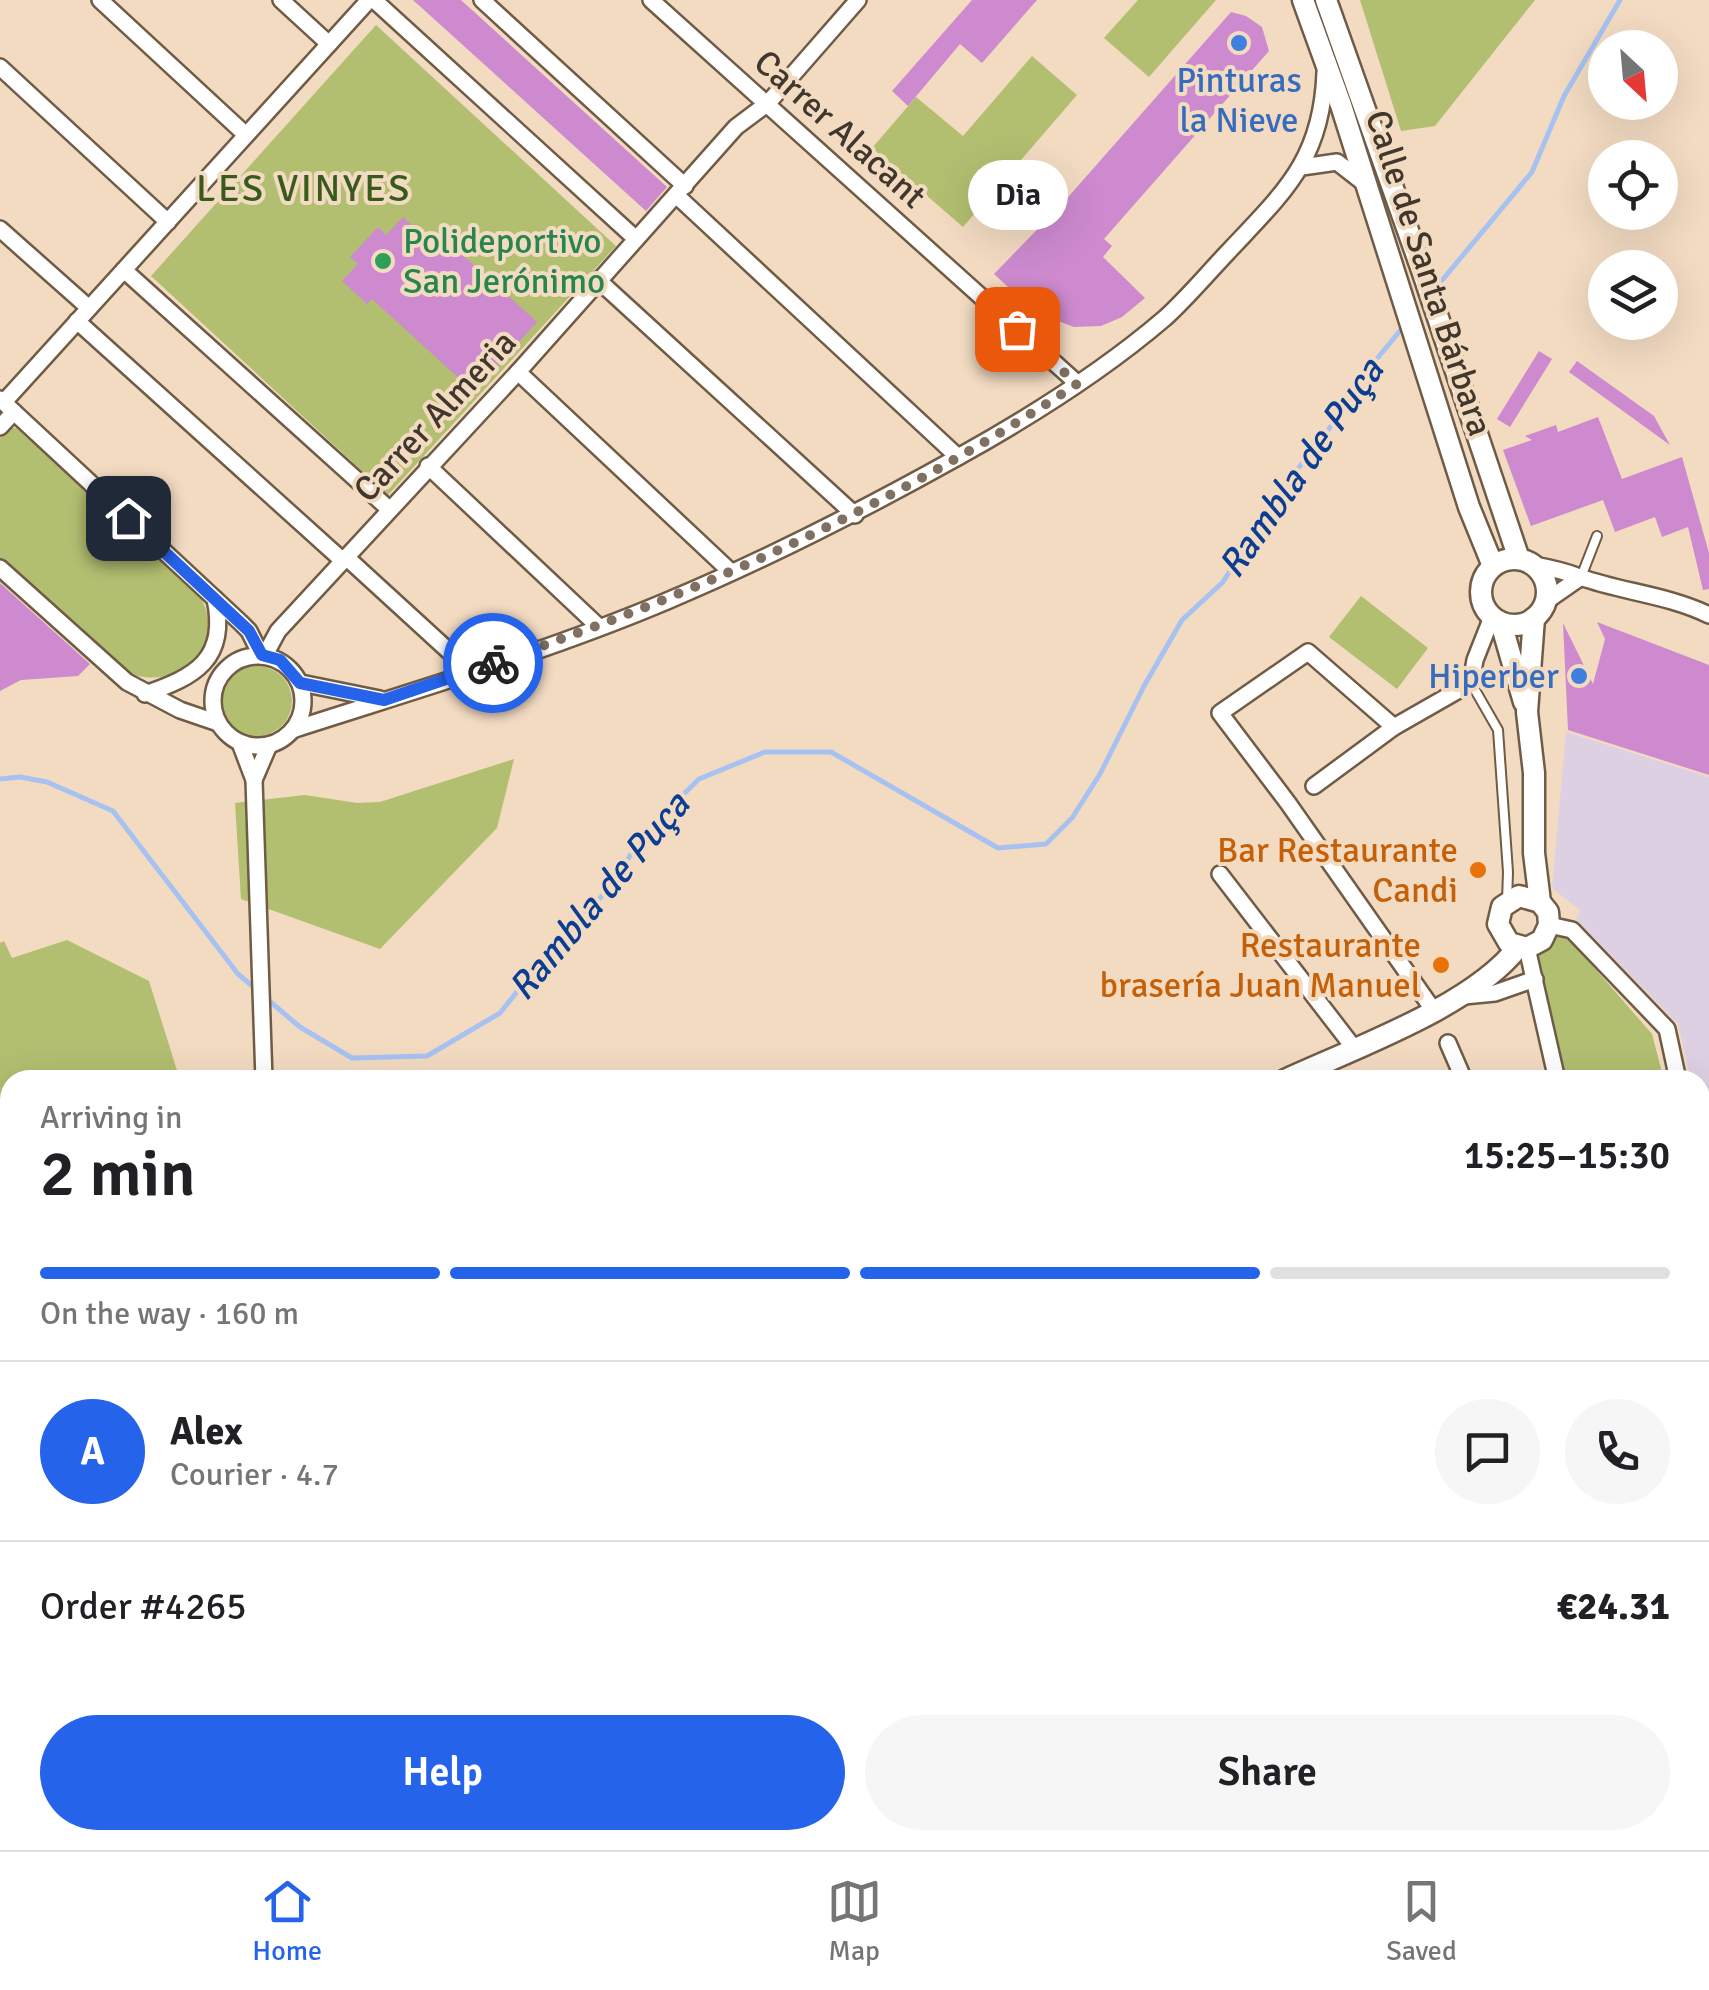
<!DOCTYPE html>
<html lang="en">
<head>
<meta charset="utf-8">
<style>
  body { margin:0; font-family:Signika,sans-serif; background:#f6f6f6; color:#202124; height:100vh; display:flex; flex-direction:column; font-size:38px; white-space:nowrap }
  * { box-sizing:border-box; margin:0 }
  p { font-size:32px; color:#757577 }
  .icon { flex:none; width:55px; height:55px; fill:none; stroke:currentColor; stroke-width:2; stroke-linecap:round; stroke-linejoin:round }
  .map { position:relative; flex:1; overflow:hidden }
  .panel { position:absolute; left:0px; top:1070px; width:1710px; height:780px; display:flex; flex-direction:column; background:#fff; border-radius:30px 30px 0 0; box-shadow:0 10px 40px #0002 }
  .panel>* { flex:none }
  .needle { width:65px; rotate:154deg }
  .controls { position:absolute; left:1588px; top:30px; display:grid; gap:20px }
  .controls a { display:grid; place-items:center; width:90px; height:90px; border-radius:50%; background:#fff; box-shadow:0 10px 40px #0002; font-size:50px }
  .pin { position:absolute; display:grid; place-items:center; width:85px; height:85px; color:#fff; margin:-42px; border-radius:20px; box-shadow:0 5px 15px #0006 }
  .courier { position:absolute; display:grid; place-items:center; width:100px; height:100px; margin:-50px; border:8px solid #2563eb; border-radius:50%; background:#fff; color:#222; box-shadow:0 2px 12px #0007 }
  .bubble { position:absolute; height:70px; border-radius:35px; background:#fff; box-shadow:0 10px 40px #0002; font-size:32px; font-weight:600; line-height:70px; text-align:center }
  .overview em { font-style:normal; font-weight:600 }
  .overview div { display:flex; flex-direction:column-reverse }
  .overview { display:flex; align-items:center; justify-content:space-between; height:170px; padding:0 40px }
  h1 { font-size:65px; font-weight:600; line-height:75px }
  .bar { display:grid; grid-template-columns:repeat(4,1fr); gap:15px 10px; align-content:center; height:120px; padding:0 40px }
  .bar i { height:12px; border-radius:8px; background:#e0e0e0 }
  .bar .active { background:#2563eb }
  .bar p { grid-column:span 4 }
  .line { display:flex; align-items:center; gap:25px; padding:0 40px; border-top:2px solid #e0e0e0 }
  .line div { flex:1 }
  .round { display:grid; place-items:center; flex:none; width:105px; height:105px; border-radius:52px; background:#f6f6f6 }
  .button { display:flex; gap:20px; margin-top:auto; padding:20px 40px }
  .button a { flex:1; height:115px; border-radius:60px; background:#2563eb; color:#fff; font-size:40px; font-weight:600; line-height:115px; text-align:center }
  .button a+a { background:#f6f6f6; color:#202124 }
  .dock { display:flex; justify-content:space-around; align-items:center; height:140px; border-top:2px solid #e0e0e0; background:#fff; font-size:28px; color:#757577 }
  .dock a { display:grid; justify-items:center; gap:5px }
  .dock .active { color:#2563eb }
  .map>svg:first-child { display:block }
  .industrial { fill:#ded0e3 }
  .green { fill:#b2be70 }
  .lines { fill:none; stroke-linecap:round; stroke-linejoin:round }
  .stream { stroke:#a7c2f1; stroke-width:5 }
  .river { stroke:#a7c2f1; stroke-width:32 }
  .building { fill:#cd8acf }
  .service-casing { stroke:#705c46; stroke-width:12 }
  .minor-casing { stroke:#705c46; stroke-width:20 }
  .tertiary-casing { stroke:#705c46; stroke-width:25 }
  .service { stroke:#fff; stroke-width:8 }
  .minor { stroke:#fff; stroke-width:15 }
  .tertiary { stroke:#fff; stroke-width:20 }
  .done { stroke:#7f7061; stroke-width:10; stroke-dasharray:0 18 }
  .route { stroke:#2563eb; stroke-width:12 }
  .shop-dot { fill:#3f7fe0; stroke:#f3dbc2; stroke-width:4 }
  .leisure-dot { fill:#2e9e5b; stroke:#f3dbc2; stroke-width:4 }
  .food-dot { fill:#e8710a; stroke:#f3dbc2; stroke-width:4 }
  .labels { text-anchor:middle; dominant-baseline:central; stroke-width:8; stroke-linejoin:round; paint-order:stroke }
  .shop-label { font-size:35px; fill:#366cbe; stroke:#f3dbc2 }
  .street-label { font-size:35px; fill:#40372d; stroke:#f3dbc2 }
  .leisure-label { font-size:35px; fill:#27864d; stroke:#f3dbc2; text-anchor:start }
  .food-label { font-size:35px; fill:#c56008; stroke:#f3dbc2; text-anchor:end }
  .neighbourhood-label { font-size:38px; letter-spacing:2.5px; fill:#385a1a; stroke:#f3dbc2 }
  .water-label { font-size:38px; font-style:italic; fill:#0b3d93; stroke:#f3dbc2 }
</style>
</head>
<body>
<div class="map">
<svg width="1709" height="1850" viewBox="0 0 1709 1850">
  <rect width="100%" height="100%" fill="#f3dbc2"/>
  <polygon class="industrial" points="1566,732 1709,777 1709,1161 1700,1121 1700,1080 1691,1080 1678,1024 1576,919 1580,910 1552,888"/>
  <g class="green">
    <polygon points="1138,0 1216,0 1149,77 1104,38"/>
    <polygon points="1360,0 1535,0 1435,126 1401,131"/>
    <polygon points="376,25 616,246 388,495 151,276"/>
    <polygon points="1032,56 1077,95 963,227 872,148 916,97 963,136"/>
    <path d="M 11,428 L 16,428 L 195,588 C 233,642 185,695 124,672 L 0,560 L 0,438 Z"/>
    <polygon points="1361,596 1428,648 1397,689 1329,637"/>
    <circle cx="257" cy="701" r="35"/>
    <polygon points="514,759 497,828 380,949 241,899 235,803 305,795 357,803 380,802"/>
    <polygon points="1557,935 1570,940 1652,1034 1664,1080 1567,1080 1537,956 1553,946"/>
    <polygon points="67,940 149,981 180,1080 10,1080 10,1598 0,1584 0,943 4,941 12,958"/>
  </g>
  <g class="lines">
    <g class="stream">
      <polyline points="1434,290 1532,172 1564,96 1620,0"/>
      <polyline points="0,779 20,777 47,782 113,811 238,974 258,991"/>
      <polyline points="267,999 300,1027 352,1058 427,1056 500,1013 556,943 605,893 648,829 699,779 765,752 831,752 998,848 1046,844 1072,818 1100,774 1144,686 1182,620 1223,582 1276,496 1325,435 1366,372 1404,326"/>
      <polyline points="1643,1840 1650,1850"/>
    </g>
    <g class="river">
      <polyline points="1700,1810 1709,1807"/>
      <polyline points="1584,1850 1612,1840"/>
    </g>
  </g>
  <g class="building">
    <polygon points="413,0 461,0 667,187 646,211"/>
    <polygon points="972,0 1037,0 982,63 960,44 908,106 892,91"/>
    <polygon points="1231,12 1246,16 1262,27 1269,51 1104,239 1112,246 1103,257 1145,298 1122,317 1101,326 1074,327 1035,312 994,274 1062,204"/>
    <polygon points="403,217 438,249 446,240 537,322 474,392 372,299 367,304 342,281 358,264 350,257 378,227 386,235"/>
    <polygon points="1539,351 1552,359 1510,427 1497,419"/>
    <polygon points="1577,361 1654,416 1670,445 1569,372"/>
    <polygon points="1598,417 1622,479 1682,457 1709,553 1709,589 1703,590 1688,527 1662,537 1655,517 1615,532 1603,500 1531,526 1503,450 1532,440 1525,436 1556,425 1558,432"/>
    <polygon points="0,583 90,664 78,676 21,680 0,691"/>
    <polygon points="1597,622 1709,665 1709,775 1568,730 1563,623 1593,684 1605,639"/>
  </g>
  <g class="lines">
    <defs>
      <g id="service">
        <polyline points="1581,577 1597,536"/>
        <polyline points="1471,683 1498,730 1508,872 1507,901"/>
        <polyline points="1700,1607 1709,1627"/>
      </g>
      <g id="minor">
        <polyline points="100,0 246,135"/>
        <polyline points="281,0 329,44"/>
        <polyline points="374,0 636,239"/>
        <polyline points="482,0 685,186"/>
        <polyline points="651,0 1077,383"/>
        <polyline points="0,67 168,222"/>
        <polyline points="1302,167 1337,162 1364,183"/>
        <polyline points="676,195 958,457"/>
        <polyline points="0,229 89,308"/>
        <polyline points="124,270 389,509"/>
        <polyline points="598,280 855,515"/>
        <polyline points="77,321 342,560"/>
        <polyline points="518,372 731,572"/>
        <polyline points="0,399 240,622 249,631 261,655"/>
        <polyline points="4,402 369,0"/>
        <polyline points="0,427 14,412"/>
        <polyline points="428,466 599,627"/>
        <polyline points="346,557 452,654 462,674"/>
        <path d="M 1534,565 C 1551,568 1564,571 1580,577 C 1622,592 1668,595 1709,615"/>
        <polyline points="0,568 127,682 180,710 218,723"/>
        <polyline points="1545,602 1581,577"/>
        <polyline points="265,655 278,631 518,372 736,127 768,103 858,0"/>
        <circle cx="258" cy="701" r="45"/>
        <polyline points="301,683 380,699"/>
        <path d="M 145,694 C 195,677 228,659 215,599"/>
        <polyline points="1394,727 1308,652 1220,713 1288,803 1434,1011"/>
        <path d="M 295,729 C 419,689 546,652 667,601 C 767,559 863,510 958,457 C 1030,417 1102,372 1165,318 C 1187,298 1207,274 1228,252 C 1284,192 1322,160 1325,72"/>
        <polyline points="240,743 254,780 264,1080"/>
        <polyline points="254,780 269,745"/>
        <polyline points="1314,786 1394,727 1471,683 1475,660 1492,617"/>
        <polyline points="1220,874 1354,1048"/>
        <polyline points="1549,925 1572,930 1667,1029 1678,1080"/>
        <polyline points="1527,948 1557,1080"/>
        <polyline points="1464,996 1495,993 1535,979"/>
        <polyline points="1448,1043 1464,1080"/>
        <polyline points="1700,1186 1709,1229"/>
        <polyline points="1700,1331 1709,1325"/>
        <polyline points="1700,1404 1709,1418"/>
        <polyline points="1700,1553 1709,1549"/>
        <polyline points="0,1624 10,1632"/>
        <polyline points="122,1840 127,1850"/>
        <polyline points="1363,1850 1368,1840"/>
      </g>
      <g id="tertiary">
        <polyline points="1303,0 1341,105 1469,507 1493,566"/>
        <polyline points="1326,0 1422,270 1519,559"/>
        <circle cx="1514" cy="592" r="33"/>
        <polyline points="1534,618 1527,712 1534,773 1534,853 1540,902 1548,912 1549,925 1542,940 1527,948 1509,943 1498,924 1502,907 1519,896 1540,902"/>
        <polyline points="1501,623 1524,702"/>
        <path d="M 1285,1080 C 1354,1048 1473,1006 1518,947"/>
        <polyline points="0,1682 10,1677"/>
        <polyline points="0,1703 10,1698"/>
      </g>
    </defs>
    <use href="#service" class="service-casing"/>
    <use href="#minor" class="minor-casing"/>
    <use href="#tertiary" class="tertiary-casing"/>
    <use href="#service" class="service"/>
    <use href="#minor" class="minor"/>
    <use href="#tertiary" class="tertiary"/>
  </g>
  <g class="lines">
    <path class="done" d="M 493,663 C 704,591 891,507 1077,384 L 1017,329"/>
    <polyline class="route" points="128,518 249,631 262,655 280,660 300,683 384,700 493,663"/>
  </g>
  <g class="shop-dot">
    <circle cx="1239" cy="43" r="10"/>
    <circle cx="1579" cy="676" r="10"/>
  </g>
  <circle class="leisure-dot" cx="383" cy="261" r="10"/>
  <g class="food-dot">
    <circle cx="1478" cy="870" r="10"/>
    <circle cx="1441" cy="965" r="10"/>
  </g>
  <g class="labels">
    <g class="shop-label">
      <text x="1239" y="80">Pinturas<tspan x="1239" dy="40">la Nieve</tspan></text>
      <text x="1559" y="676" text-anchor="end">Hiperber</text>
    </g>
    <g class="street-label">
      <text transform="translate(840 129) rotate(42)">Carrer Alacant</text>
      <text transform="translate(1429 273) rotate(72)">Calle de Santa Bárbara</text>
      <text transform="translate(435 416) rotate(-47)">Carrer Almeria</text>
    </g>
    <g class="leisure-label">
      <text x="403" y="241">Polideportivo<tspan x="403" dy="40">San Jerónimo</tspan></text>
    </g>
    <g class="food-label">
      <text x="1458" y="850">Bar Restaurante<tspan x="1458" dy="40">Candi</tspan></text>
      <text x="1421" y="945">Restaurante<tspan x="1421" dy="40">brasería Juan Manuel</tspan></text>
    </g>
    <g class="neighbourhood-label">
      <text x="304" y="188">LES VINYES</text>
    </g>
    <g class="water-label">
      <text transform="translate(1301 468) rotate(-55)">Rambla de Puça</text>
      <text transform="translate(599 896) rotate(-50)">Rambla de Puça</text>
    </g>
  </g>
</svg>
<div class="controls">
<a><svg class="needle" viewBox="-14 -14 28 28"><path d="M0-13l5 13h-10z" fill="#e53935"/><path d="M0 13l5-13h-10z" fill="#757577"/></svg></a>
<a><svg class="icon" aria-label="locate" viewBox="0 0 24 24"><circle cx="12" cy="12" r="6"/><path d="M12 2v4M12 18v4M2 12h4M18 12h4"/></svg></a>
<a><svg class="icon" aria-label="layers" viewBox="0 0 24 24"><path d="M12 4l9 5-9 5-9-5zM3 14l9 5 9-5"/></svg></a>
</div>
<div class="pin" style="left:1017px;top:329px;background:#ea580c"><svg class="icon" aria-label="bag" viewBox="0 0 24 24"><path d="M5 8h14l-1 12H6zM9 8a3 3 0 0 1 6 0"/></svg></div>
<div class="pin" style="left:128px;top:518px;background:#1f2937"><svg class="icon" aria-label="home" viewBox="0 0 24 24"><path d="M3 11l9-7 9 7M6 9v11h12V9"/></svg></div>
<div class="courier" style="left:493px;top:663px"><svg class="icon" aria-label="bike" viewBox="0 0 24 24"><circle cx="6" cy="16" r="4"/><circle cx="18" cy="16" r="4"/><path d="M6 16l4-8h5l3 8M10 8l3 8H6M13 5h3"/></svg></div>
<div class="bubble" style="left:968px;top:160px;width:100px">Dia</div>
<section class="panel">
<div class="overview"><div><h1>2 min</h1><p>Arriving in</p></div><em>15:25–15:30</em></div>
<div class="bar"><i class="active"></i><i class="active"></i><i class="active"></i><i></i><p>On the way · 160 m</p></div>
<div class="line" style="height:180px"><b class="round" style="background:#2563eb;color:#fff">A</b><div><b>Alex</b><p>Courier · 4.7</p></div><a class="round"><svg class="icon" aria-label="chat" viewBox="0 0 24 24"><path d="M4 5h16v11H9l-5 4z"/></svg></a><a class="round"><svg class="icon" aria-label="phone" viewBox="0 0 24 24"><path d="M5 4h4l2 5-3 2q2 4 5 5l2-3 5 2v4C11 20 4 13 5 4z"/></svg></a></div>
<div class="line" style="height:130px"><div>Order #4265</div><b>€24.31</b></div>
<div class="button"><a>Help</a><a>Share</a></div>
</section>
</div>
<nav class="dock">
<a class="active"><svg class="icon" aria-label="home" viewBox="0 0 24 24"><path d="M3 11l9-7 9 7M6 9v11h12V9"/></svg>Home</a>
<a><svg class="icon" aria-label="map" viewBox="0 0 24 24"><path d="M3 6l6-2 6 2 6-2v14l-6 2-6-2-6 2zM9 4v14M15 6v14"/></svg>Map</a>
<a><svg class="icon" aria-label="saved" viewBox="0 0 24 24"><path d="M7 4h10v16l-5-4-5 4z"/></svg>Saved</a>
</nav>
</body>
</html>
